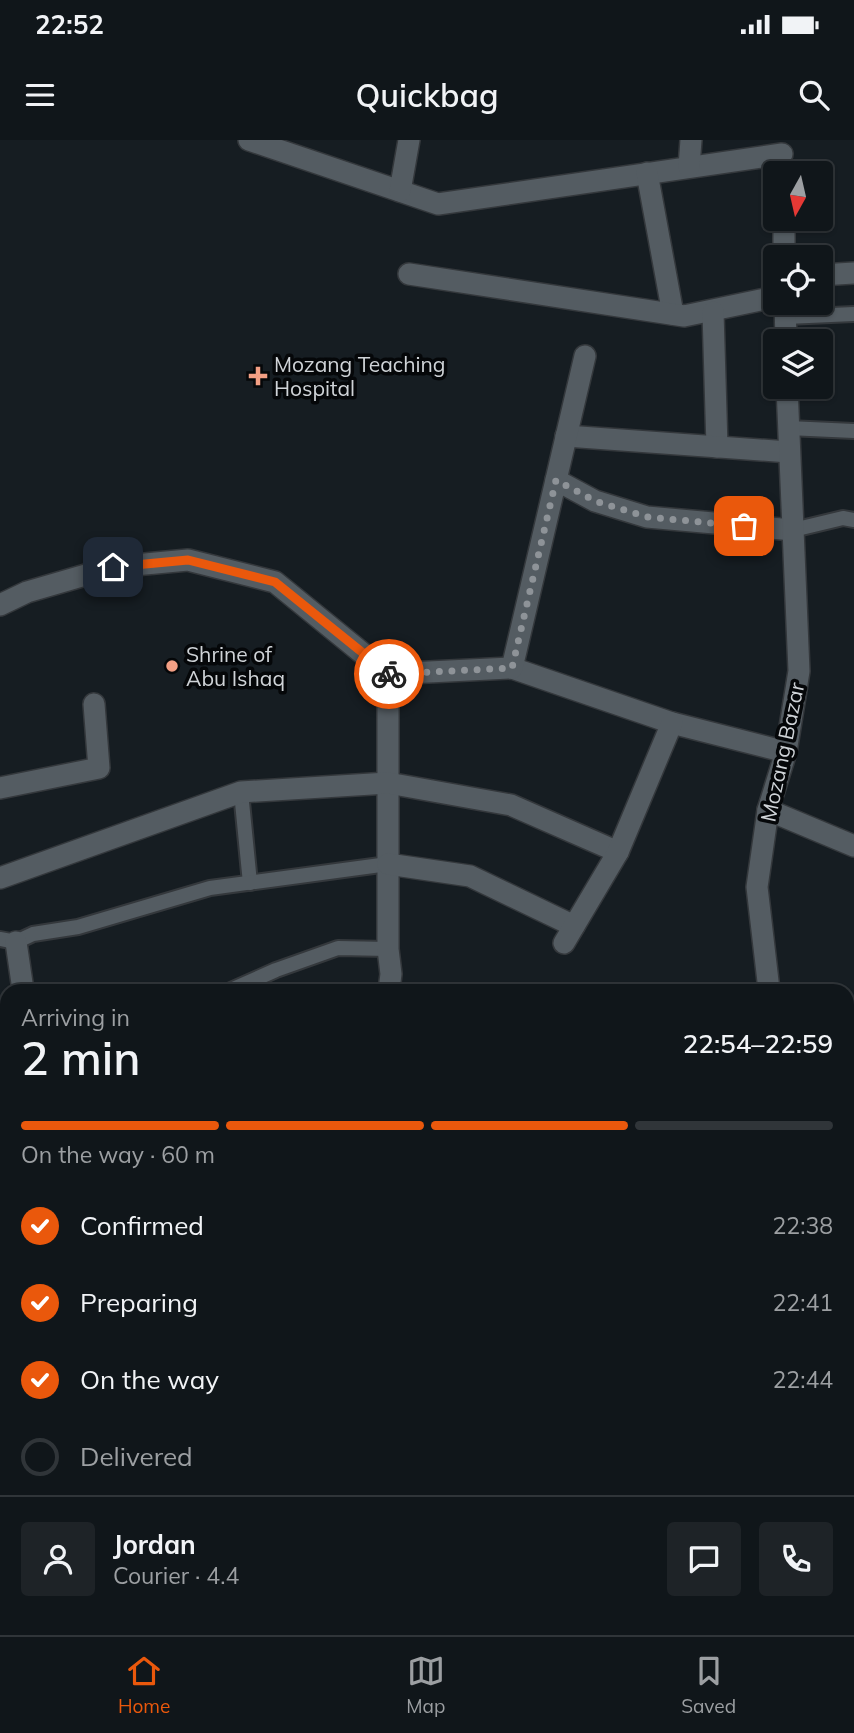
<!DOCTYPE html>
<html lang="en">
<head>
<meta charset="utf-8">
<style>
  body { margin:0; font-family:Mulish,sans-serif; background:#1e2327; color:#f1f3f6; height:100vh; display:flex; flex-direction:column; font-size:26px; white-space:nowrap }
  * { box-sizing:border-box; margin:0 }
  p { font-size:23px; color:#9c9fa2 }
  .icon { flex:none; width:38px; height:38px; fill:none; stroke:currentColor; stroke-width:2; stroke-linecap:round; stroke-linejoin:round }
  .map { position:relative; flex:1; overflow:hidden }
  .drawer { position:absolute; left:0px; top:844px; width:854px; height:653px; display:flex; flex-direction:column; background:#10161a; border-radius:21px 21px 0 0; box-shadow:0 2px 5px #0004,0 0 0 2px #303539 }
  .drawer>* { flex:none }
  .needle { width:46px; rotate:188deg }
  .tools { position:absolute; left:763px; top:21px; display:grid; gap:14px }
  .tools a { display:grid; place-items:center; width:70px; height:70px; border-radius:7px; background:#10161a; box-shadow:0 2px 5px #0004,0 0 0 2px #303539; font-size:35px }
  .pin { position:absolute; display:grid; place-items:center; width:60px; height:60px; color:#fff; margin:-30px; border-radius:14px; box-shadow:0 4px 10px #0006 }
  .courier { position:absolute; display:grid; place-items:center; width:70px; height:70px; margin:-35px; border:5px solid #ea580c; border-radius:50%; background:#fff; color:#222; box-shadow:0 2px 9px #0007 }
  .summary em { font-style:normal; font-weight:600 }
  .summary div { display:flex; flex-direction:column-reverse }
  .summary { display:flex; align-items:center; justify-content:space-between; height:119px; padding:0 21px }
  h1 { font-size:46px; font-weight:600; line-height:52px }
  .bar { display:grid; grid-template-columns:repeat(4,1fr); gap:10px 7px; align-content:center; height:84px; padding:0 21px }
  .bar i { height:9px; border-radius:5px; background:#303539 }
  .bar .selected { background:#ea580c }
  .bar p { grid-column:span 4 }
  .line { display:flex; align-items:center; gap:18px; padding:0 21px; border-top:2px solid #303539 }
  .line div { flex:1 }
  .round { display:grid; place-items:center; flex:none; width:74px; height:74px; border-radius:7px; background:#1e2327 }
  ol { padding:0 21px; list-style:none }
  li { display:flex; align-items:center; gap:21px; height:77px }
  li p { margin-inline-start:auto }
  li .icon { padding:7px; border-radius:50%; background:#ea580c; color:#fff; stroke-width:4 }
  li:last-child { color:#9c9fa2 }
  li i { width:38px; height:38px; border:4px solid #303539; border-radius:50% }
  .status { display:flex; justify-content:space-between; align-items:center; height:49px; padding:0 35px; background:#10161a; direction:ltr }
  .status svg { height:19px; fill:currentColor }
  header { display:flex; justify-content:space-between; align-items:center; height:91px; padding:0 21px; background:#10161a; font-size:32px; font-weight:600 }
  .menu { display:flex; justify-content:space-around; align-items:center; height:98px; border-top:2px solid #303539; background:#10161a; font-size:19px; color:#9c9fa2 }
  .menu a { display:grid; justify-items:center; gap:4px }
  .menu .selected { color:#ea580c }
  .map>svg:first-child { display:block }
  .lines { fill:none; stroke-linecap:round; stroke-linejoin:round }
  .lane-casing { stroke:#34383c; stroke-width:18 }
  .street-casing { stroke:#34383c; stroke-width:24 }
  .lane { stroke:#545c62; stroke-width:14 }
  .street { stroke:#545c62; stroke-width:21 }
  .done { stroke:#8e9398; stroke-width:7; stroke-dasharray:0 12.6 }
  .route { stroke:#ea580c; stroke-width:9 }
  .poi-dot { fill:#f39f84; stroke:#050709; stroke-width:2.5 }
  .labels { text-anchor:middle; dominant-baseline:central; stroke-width:7; stroke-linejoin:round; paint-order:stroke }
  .poi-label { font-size:21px; fill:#cfd3d7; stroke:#050709; text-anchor:start }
  .street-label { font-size:21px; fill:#cfd3d7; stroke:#050709 }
</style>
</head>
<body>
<div class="status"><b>22:52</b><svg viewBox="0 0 49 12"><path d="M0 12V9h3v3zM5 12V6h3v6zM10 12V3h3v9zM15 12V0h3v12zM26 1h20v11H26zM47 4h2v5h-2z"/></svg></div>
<header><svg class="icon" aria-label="menu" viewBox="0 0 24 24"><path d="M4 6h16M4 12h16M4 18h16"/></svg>Quickbag<svg class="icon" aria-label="search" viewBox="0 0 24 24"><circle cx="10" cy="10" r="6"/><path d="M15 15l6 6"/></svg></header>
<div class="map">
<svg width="854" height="1495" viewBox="0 0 854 1495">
  <rect width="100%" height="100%" fill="#161d22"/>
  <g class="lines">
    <defs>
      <g id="lane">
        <polyline points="786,177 854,174"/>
        <polyline points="788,288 854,291"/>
        <polyline points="793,390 843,378 854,380"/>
        <polyline points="241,652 250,743"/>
        <polyline points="0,799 16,802 33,794 78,787 210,748 388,724"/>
        <polyline points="231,850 276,830 338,808 388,809"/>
        <polyline points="0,937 7,937"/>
        <polyline points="0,985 7,984"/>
        <polyline points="0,1096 7,1098"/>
        <polyline points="95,1495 96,1489"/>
        <polyline points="153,1495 155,1489"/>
      </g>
      <g id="street">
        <polyline points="249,0 438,64 782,14"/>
        <polyline points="689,27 691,0"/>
        <polyline points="647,33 673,174"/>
        <polyline points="400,51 409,0"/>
        <polyline points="784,79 784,117"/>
        <polyline points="409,134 684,176 775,157"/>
        <polyline points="821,135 854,133"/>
        <polyline points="785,163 786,201"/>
        <polyline points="713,172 717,307"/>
        <polyline points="566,296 789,312"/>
        <polyline points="556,340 595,361 647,377 793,390"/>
        <polyline points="0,465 27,452 113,427 188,420 275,442 388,534 512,528 672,583 786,612"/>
        <polyline points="512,528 585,216"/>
        <polyline points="388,534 388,809 391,834 389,850"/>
        <polyline points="0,648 99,628 94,564"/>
        <polyline points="768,670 854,706"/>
        <polyline points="388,724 470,736 574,786"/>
        <polyline points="0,738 241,652 388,643 511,665 618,712"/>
        <polyline points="16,802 23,850"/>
        <polyline points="564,803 618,712 672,583"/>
        <polyline points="769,850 757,747 768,670 786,612 799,531 787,247"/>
        <polyline points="0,1026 7,1026"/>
        <polyline points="847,1125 854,1126"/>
        <polyline points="0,1309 7,1310"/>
        <polyline points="0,1392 7,1393"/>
        <polyline points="665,1489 666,1495"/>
        <polyline points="711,1489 748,1495"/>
        <polyline points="12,1495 13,1489"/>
      </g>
    </defs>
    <use href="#lane" class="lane-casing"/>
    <use href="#street" class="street-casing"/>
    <use href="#lane" class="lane"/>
    <use href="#street" class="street"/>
  </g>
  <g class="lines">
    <polyline class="done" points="389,534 512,528 556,340 595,361 647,377 744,386"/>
    <polyline class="route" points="113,427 188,420 275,442 389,534"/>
  </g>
  <g class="poi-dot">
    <path d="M254.5 225.5h7v7h7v7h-7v7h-7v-7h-7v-7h7z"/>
    <circle cx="172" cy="526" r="7"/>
  </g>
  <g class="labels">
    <g class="poi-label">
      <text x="274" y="224">Mozang Teaching<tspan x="274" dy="24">Hospital</tspan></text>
      <text x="186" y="514">Shrine of<tspan x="186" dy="24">Abu Ishaq</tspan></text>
    </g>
    <g class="street-label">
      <text transform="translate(782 612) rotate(-78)">Mozang Bazar</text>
    </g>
  </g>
</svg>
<div class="tools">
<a><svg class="needle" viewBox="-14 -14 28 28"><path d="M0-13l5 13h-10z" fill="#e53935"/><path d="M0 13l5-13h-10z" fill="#9c9fa2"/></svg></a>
<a><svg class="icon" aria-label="locate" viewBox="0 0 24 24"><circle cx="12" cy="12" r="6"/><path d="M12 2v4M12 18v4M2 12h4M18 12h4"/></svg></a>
<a><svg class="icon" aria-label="layers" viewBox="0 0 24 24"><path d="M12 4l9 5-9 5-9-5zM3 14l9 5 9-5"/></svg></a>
</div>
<div class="pin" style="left:744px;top:386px;background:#ea580c"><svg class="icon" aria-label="bag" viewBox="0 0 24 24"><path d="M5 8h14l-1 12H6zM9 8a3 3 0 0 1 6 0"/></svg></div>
<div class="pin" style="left:113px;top:427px;background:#1f2937"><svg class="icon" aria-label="home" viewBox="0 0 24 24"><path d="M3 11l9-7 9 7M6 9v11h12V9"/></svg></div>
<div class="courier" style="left:389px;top:534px"><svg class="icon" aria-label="bike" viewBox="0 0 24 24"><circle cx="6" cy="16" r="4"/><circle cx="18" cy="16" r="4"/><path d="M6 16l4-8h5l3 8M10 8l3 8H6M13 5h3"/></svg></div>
<section class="drawer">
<div class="summary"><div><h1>2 min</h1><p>Arriving in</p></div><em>22:54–22:59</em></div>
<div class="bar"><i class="selected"></i><i class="selected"></i><i class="selected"></i><i></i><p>On the way · 60 m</p></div>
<ol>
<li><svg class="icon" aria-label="check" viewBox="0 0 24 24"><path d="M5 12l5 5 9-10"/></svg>Confirmed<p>22:38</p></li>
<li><svg class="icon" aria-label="check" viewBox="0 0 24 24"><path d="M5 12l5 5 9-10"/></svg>Preparing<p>22:41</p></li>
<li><svg class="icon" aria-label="check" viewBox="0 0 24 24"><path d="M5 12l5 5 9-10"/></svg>On the way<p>22:44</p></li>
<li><i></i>Delivered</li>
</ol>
<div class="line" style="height:126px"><a class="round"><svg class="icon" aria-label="person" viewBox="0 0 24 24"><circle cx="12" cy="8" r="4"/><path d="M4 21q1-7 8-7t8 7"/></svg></a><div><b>Jordan</b><p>Courier · 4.4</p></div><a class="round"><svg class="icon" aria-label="chat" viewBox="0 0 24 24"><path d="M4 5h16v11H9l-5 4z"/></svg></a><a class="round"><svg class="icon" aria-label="phone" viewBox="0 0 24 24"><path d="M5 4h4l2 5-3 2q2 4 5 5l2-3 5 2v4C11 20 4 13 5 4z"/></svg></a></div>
</section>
</div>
<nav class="menu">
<a class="selected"><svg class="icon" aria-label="home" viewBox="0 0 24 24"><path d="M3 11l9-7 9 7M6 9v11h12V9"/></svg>Home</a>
<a><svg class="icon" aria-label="map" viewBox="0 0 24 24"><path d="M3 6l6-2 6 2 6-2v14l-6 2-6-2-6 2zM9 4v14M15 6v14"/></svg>Map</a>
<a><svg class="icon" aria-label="saved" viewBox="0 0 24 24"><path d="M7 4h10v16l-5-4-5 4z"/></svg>Saved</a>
</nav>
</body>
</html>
